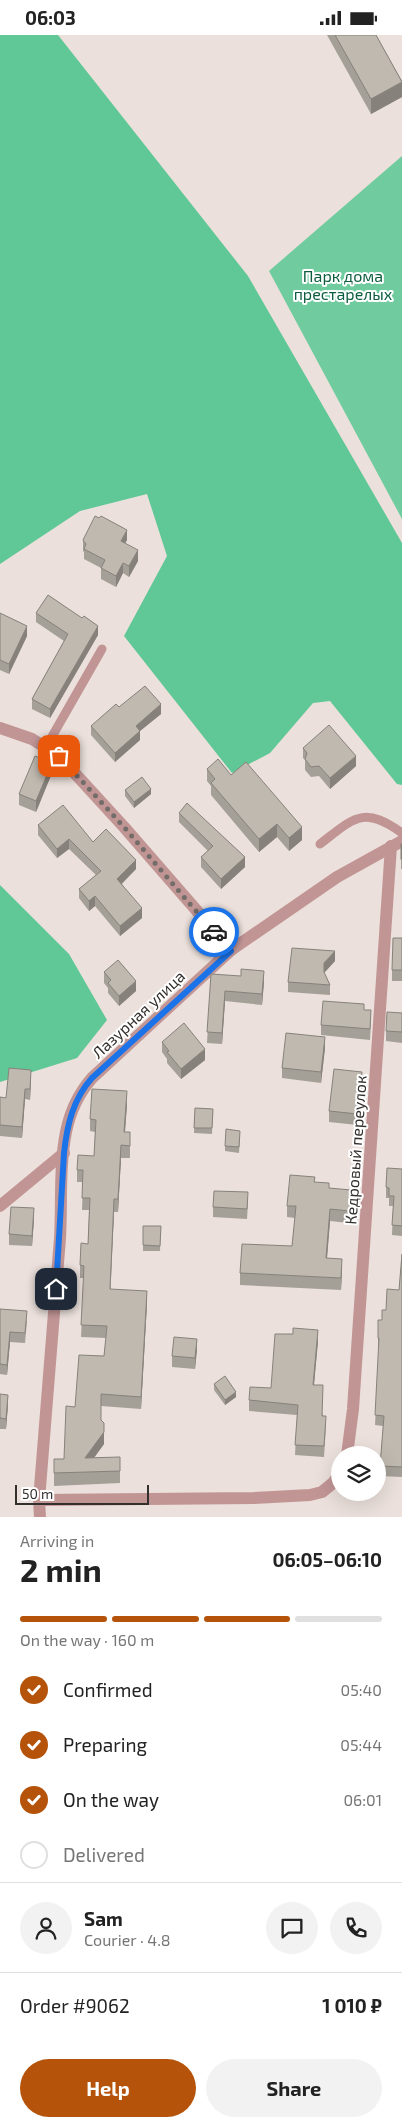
<!DOCTYPE html>
<html lang="en">
<head>
<meta charset="utf-8">
<style>
  body { margin:0; font-family:"Exo 2",sans-serif; background:#f2f2f2; color:#222; height:100vh; display:flex; flex-direction:column; font-size:19px; white-space:nowrap }
  * { box-sizing:border-box; margin:0 }
  p { font-size:16px; color:#767676 }
  .icon { flex:none; width:28px; height:28px; fill:none; stroke:currentColor; stroke-width:2; stroke-linecap:round; stroke-linejoin:round }
  .map { position:relative; height:1482px; overflow:hidden }
  .panel { display:flex; flex-direction:column; background:#fff; flex:1 }
  .panel>* { flex:none }
  .tools { position:absolute; left:331px; top:1411px; display:grid; gap:10px }
  .tools a { display:grid; place-items:center; width:55px; height:55px; border-radius:50%; background:#fff; box-shadow:0 5px 20px #0002; font-size:25px }
  .scale { position:absolute; left:15px; bottom:12px; width:134px; box-sizing:border-box; padding-left:5px; border:2px solid #332f2d; border-top:0; font-size:14px; line-height:18px; white-space:nowrap; color:#332f2d; -webkit-text-stroke:4px #fff; paint-order:stroke }
  .pin { position:absolute; display:grid; place-items:center; width:42px; height:42px; color:#fff; margin:-21px; border-radius:10px; box-shadow:0 2px 8px #0006 }
  .courier { position:absolute; display:grid; place-items:center; width:50px; height:50px; margin:-25px; border:4px solid #1a73e8; border-radius:50%; background:#fff; color:#222; box-shadow:0 1px 6px #0007 }
  .head em { font-style:normal; font-weight:700 }
  .head div { display:flex; flex-direction:column-reverse }
  .head { display:flex; align-items:center; justify-content:space-between; height:85px; padding:0 20px }
  h1 { font-size:32px; font-weight:700; line-height:38px }
  .bar { display:grid; grid-template-columns:repeat(4,1fr); gap:8px 5px; align-content:center; height:60px; padding:0 20px }
  .bar i { height:6px; border-radius:4px; background:#e0e0e0 }
  .bar .selected { background:#b45309 }
  .bar p { grid-column:span 4 }
  .line { display:flex; align-items:center; gap:12px; padding:0 20px; border-top:1px solid #e0e0e0 }
  .line div { flex:1 }
  .round { display:grid; place-items:center; flex:none; width:52px; height:52px; border-radius:26px; background:#f2f2f2 }
  ol { padding:0 20px; list-style:none }
  li { display:flex; align-items:center; gap:15px; height:55px }
  li p { margin-inline-start:auto }
  li .icon { padding:5px; border-radius:50%; background:#b45309; color:#fff; stroke-width:4 }
  li:last-child { color:#767676 }
  li i { width:28px; height:28px; border:2px solid #e0e0e0; border-radius:50% }
  .button { display:flex; gap:10px; margin-top:auto; padding:10px 20px }
  .button a { flex:1; height:58px; border-radius:30px; background:#b45309; color:#fff; font-size:20px; font-weight:700; line-height:58px; text-align:center }
  .button a+a { background:#f2f2f2; color:#222 }
  .status { display:flex; justify-content:space-between; align-items:center; height:35px; padding:0 25px; background:#fff; direction:ltr }
  .status svg { height:14px; fill:currentColor }
  .map>svg:first-child { display:block }
  .green { fill:#70cc9e }
  .forest { fill:#60c796 }
  .lines { fill:none; stroke-linecap:round; stroke-linejoin:round }
  .service { stroke:#c29595; stroke-width:9 }
  .minor { stroke:#c29595; stroke-width:12 }
  .wall { fill:#a49f97 }
  .shaded-wall { fill:#86827b }
  .building { fill:#bfb9b0; stroke:#86827b }
  .done { stroke:#736d6a; stroke-width:5; stroke-dasharray:0 9 }
  .route { stroke:#1a73e8; stroke-width:6 }
  .labels { text-anchor:middle; dominant-baseline:central; stroke-width:4; stroke-linejoin:round; paint-order:stroke }
  .park-label { font-size:16px; fill:#0d5e3e; stroke:#fff }
  .street-label { font-size:16px; fill:#332f2d; stroke:#fff }
</style>
</head>
<body>
<div class="status"><b>06:03</b><svg viewBox="0 0 49 12"><path d="M0 12V9h3v3zM5 12V6h3v6zM10 12V3h3v9zM15 12V0h3v12zM26 1h20v11H26zM47 4h2v5h-2z"/></svg></div>
<div class="map">
<svg width="402" height="1482" viewBox="0 0 402 1482">
  <rect width="100%" height="100%" fill="#ebe0db"/>
  <polygon class="green" points="402,121 402,484 269,236"/>
  <g class="forest">
    <polygon points="0,0 58,0 248,241 402,508 402,750 397,749 330,666 313,668 270,718 232,738 124,601 167,521 147,459 80,476 0,529"/>
    <polygon points="0,850 69,919 107,985 77,1023 0,1047"/>
  </g>
  <g class="lines">
    <g class="service">
      <polyline points="46,712 102,614"/>
      <path d="M 320,809 C 354,783 363,770 402,798"/>
    </g>
    <g class="minor">
      <polyline points="0,693 32,704 59,721 124,792 231,915"/>
      <polyline points="0,1171 64,1118"/>
      <polyline points="347,1420 353,1374 391,811"/>
      <polyline points="39,1465 254,1463 310,1460 322,1457 333,1448 340,1438"/>
      <path d="M 40,1482 L 39,1465 C 46,1378 53,1291 60,1203 C 62,1169 59,1132 66,1097 C 70,1077 78,1059 92,1043 L 231,915 L 337,842 L 402,806"/>
    </g>
  </g>
  <g class="wall">
    <polygon points="327,0 376,0 402,46 402,62 371,79"/>
    <polygon points="83,505 127,505 125,508 138,526 129,542 123,538 116,552 101,544 101,533 84,524 84,517 83,516"/>
    <polygon points="0,578 27,601 9,639 0,635"/>
    <polygon points="36,578 98,600 50,683 32,674 32,664 64,606 36,587"/>
    <polygon points="119,672 161,679 140,696 140,705 115,727 91,700 91,691"/>
    <polygon points="303,713 356,731 330,754 319,741 311,742 305,735 305,725 303,723"/>
    <polygon points="207,734 231,740 302,805 289,816 277,802 259,817 211,760 211,751 207,746"/>
    <polygon points="52,738 36,777 19,770 19,759"/>
    <polygon points="125,755 151,759 134,773 125,761"/>
    <polygon points="179,778 245,832 221,854 201,832 201,822 208,816 179,787"/>
    <polygon points="38,790 93,807 136,834 122,849 142,883 120,901 95,871 89,876 79,863 79,854 96,840 69,814 57,823 38,800"/>
    <rect x="401" y="809" width="1" height="25"/>
    <polygon points="402,903 402,946 392,946 392,935"/>
    <polygon points="335,926 324,938 330,950 330,960 288,957 288,947"/>
    <polygon points="104,937 136,956 119,971 108,958 108,953 104,948"/>
    <polygon points="211,939 264,947 262,970 225,966 222,1009 207,1008"/>
    <polygon points="364,975 371,986 370,1005 321,1000 321,990"/>
    <polygon points="402,978 402,1008 386,1006 386,996"/>
    <polygon points="162,1007 205,1025 181,1044 167,1028 167,1024 162,1017"/>
    <polygon points="325,1013 321,1048 282,1043 282,1033"/>
    <polygon points="31,1045 30,1065 25,1064 22,1103 0,1101 0,1062 6,1063"/>
    <polygon points="362,1048 358,1090 329,1087 329,1076"/>
    <polygon points="127,1069 125,1097 130,1097 130,1123 121,1123 118,1177 114,1177 110,1254 147,1268 141,1374 101,1371 101,1385 104,1409 94,1423 120,1436 120,1448 54,1451 54,1424 64,1424 75,1372 104,1321 106,1303 81,1302 84,1243 80,1243 80,1230 88,1209 89,1175 82,1175 83,1147 77,1147 77,1135 94,1121 95,1097 90,1096 90,1084"/>
    <polygon points="195,1073 213,1074 212,1099 194,1098"/>
    <polygon points="240,1101 239,1118 225,1116 225,1111"/>
    <polygon points="402,1134 402,1201 392,1200 393,1171 389,1171 389,1163 386,1163 386,1152"/>
    <polygon points="315,1147 329,1153 351,1167 349,1188 330,1186 327,1223 342,1236 341,1255 240,1250 240,1238 292,1211 295,1183 287,1182 287,1171"/>
    <polygon points="248,1168 247,1184 213,1182 213,1172"/>
    <polygon points="34,1184 32,1211 9,1210 9,1199"/>
    <polygon points="143,1191 161,1191 160,1216 143,1216"/>
    <polygon points="402,1219 402,1442 380,1441 380,1431 383,1391 375,1390 379,1313 378,1313 378,1285 382,1285 386,1275 399,1255"/>
    <polygon points="0,1274 27,1286 25,1308 10,1307 7,1340 0,1339"/>
    <polygon points="318,1306 314,1350 326,1391 324,1422 295,1420 297,1380 249,1376 249,1365 271,1353"/>
    <polygon points="197,1314 195,1334 172,1332 172,1321"/>
    <polygon points="214,1349 236,1362 225,1370 214,1355"/>
    <polygon points="0,1359 8,1370 6,1394 0,1394"/>
  </g>
  <g class="shaded-wall">
    <polygon points="402,47 402,62 371,79 371,64"/>
    <polygon points="127,495 127,505 121,516 121,506"/>
    <polygon points="138,515 138,526 129,542 129,531"/>
    <polygon points="123,528 123,538 116,552 116,541"/>
    <polygon points="27,591 27,601 9,639 9,629"/>
    <polygon points="98,591 98,600 50,683 50,674"/>
    <polygon points="161,669 161,679 140,696 140,705 115,727 115,718 136,691"/>
    <polygon points="356,721 356,731 330,754 330,743"/>
    <polygon points="52,728 52,738 36,777 36,766"/>
    <polygon points="151,754 151,759 134,773 134,767"/>
    <polygon points="277,789 277,802 259,817 259,804"/>
    <polygon points="302,792 302,805 289,816 289,803"/>
    <polygon points="69,804 69,814 57,823 57,814"/>
    <polygon points="245,822 245,832 221,854 221,844"/>
    <polygon points="136,825 136,834 117,853 117,844"/>
    <polygon points="95,861 95,871 89,876 89,866"/>
    <polygon points="142,873 142,883 120,901 120,891"/>
    <polygon points="335,916 335,926 324,938 324,928"/>
    <polygon points="264,936 264,947 262,970 262,959"/>
    <polygon points="136,946 136,956 119,971 119,961"/>
    <polygon points="225,956 225,966 222,1009 222,998"/>
    <polygon points="325,1002 325,1013 321,1048 321,1037"/>
    <polygon points="205,1014 205,1025 181,1044 181,1034"/>
    <polygon points="31,1035 31,1045 30,1065 30,1054"/>
    <polygon points="362,1037 362,1048 358,1090 358,1079"/>
    <polygon points="25,1054 25,1064 22,1103 22,1092"/>
    <polygon points="127,1056 127,1069 124,1109 124,1097"/>
    <polygon points="121,1110 121,1123 118,1177 118,1164"/>
    <polygon points="351,1155 351,1167 349,1188 349,1176"/>
    <polygon points="114,1164 114,1177 110,1266 110,1254"/>
    <polygon points="34,1173 34,1184 32,1211 32,1201"/>
    <polygon points="330,1174 330,1186 326,1235 326,1223"/>
    <polygon points="342,1224 342,1236 341,1255 341,1243"/>
    <polygon points="147,1256 147,1268 141,1374 141,1362"/>
    <polygon points="318,1295 318,1306 313,1360 313,1350"/>
    <polygon points="10,1297 10,1307 7,1340 7,1330"/>
    <polygon points="197,1304 197,1314 195,1334 195,1323"/>
    <polygon points="236,1357 236,1362 225,1370 225,1365"/>
    <polygon points="8,1360 8,1370 6,1394 6,1384"/>
    <polygon points="104,1397 104,1409 85,1435 85,1423"/>
  </g>
  <g class="building">
    <polygon points="335,0 376,0 402,47 371,64"/>
    <polygon points="95,481 99,483 101,481 127,495 121,506 138,515 129,531 123,528 116,541 101,533 105,525 84,514 86,509 83,505"/>
    <polygon points="48,560 82,583 84,581 98,591 50,674 32,664 68,599 36,578"/>
    <polygon points="0,578 27,591 9,629 0,625"/>
    <polygon points="145,651 161,669 136,691 140,696 115,718 91,691 116,669 119,672"/>
    <polygon points="329,690 356,721 330,743 319,731 311,732 305,724 307,718 303,713"/>
    <polygon points="35,721 52,728 36,766 19,759"/>
    <polygon points="218,724 231,740 246,727 302,792 289,803 277,789 259,804 211,748 215,744 207,734"/>
    <polygon points="142,742 151,754 134,767 125,755"/>
    <polygon points="187,768 245,822 221,844 201,822 213,811 179,778"/>
    <polygon points="63,770 93,807 106,794 136,825 117,844 142,873 120,891 95,861 89,866 79,854 101,836 69,804 57,814 38,790"/>
    <rect x="401" y="809" width="1" height="15"/>
    <polygon points="393,903 402,903 402,935 392,935"/>
    <polygon points="292,913 335,916 324,928 324,937 330,950 288,947"/>
    <polygon points="118,925 136,946 119,961 108,948 111,945 104,937"/>
    <polygon points="241,934 264,936 262,959 225,956 222,998 207,997 211,939 241,941"/>
    <polygon points="323,966 364,969 364,975 371,975 370,994 321,990"/>
    <polygon points="387,977 402,978 402,997 386,996"/>
    <polygon points="184,988 205,1014 181,1034 167,1017 169,1016 162,1007"/>
    <polygon points="286,998 325,1002 321,1037 282,1033"/>
    <polygon points="9,1033 31,1035 30,1054 25,1054 22,1092 0,1090 0,1062 6,1063"/>
    <polygon points="334,1034 362,1037 358,1079 329,1076"/>
    <polygon points="92,1054 127,1056 124,1097 130,1097 130,1111 121,1110 118,1164 114,1164 110,1254 147,1256 141,1362 101,1359 101,1385 104,1388 104,1397 85,1423 120,1422 120,1436 54,1438 54,1424 64,1424 66,1371 75,1372 79,1320 104,1321 107,1291 81,1290 84,1231 80,1230 81,1208 88,1209 90,1163 82,1163 83,1135 77,1135 78,1120 94,1121 96,1085 90,1084"/>
    <polygon points="195,1073 213,1074 212,1093 194,1093"/>
    <polygon points="226,1094 240,1096 239,1112 225,1111"/>
    <polygon points="387,1133 402,1134 402,1191 392,1190 394,1161 389,1161 389,1153 386,1152"/>
    <polygon points="290,1140 315,1142 314,1147 329,1148 329,1153 351,1155 349,1176 330,1174 326,1223 342,1224 341,1243 240,1238 242,1209 292,1211 296,1171 287,1171"/>
    <polygon points="214,1156 248,1157 247,1174 213,1172"/>
    <polygon points="11,1172 34,1173 32,1201 9,1199"/>
    <polygon points="143,1191 161,1191 160,1211 143,1210"/>
    <polygon points="402,1219 402,1432 380,1431 384,1381 375,1380 379,1303 378,1303 378,1285 382,1285 382,1275 386,1275 387,1254 399,1255"/>
    <polygon points="0,1274 27,1276 25,1298 10,1297 7,1330 0,1329"/>
    <polygon points="293,1293 318,1295 313,1350 323,1350 322,1381 326,1381 324,1411 295,1410 298,1370 249,1365 250,1352 271,1353 275,1299 293,1299"/>
    <polygon points="174,1302 197,1304 195,1323 172,1321"/>
    <polygon points="225,1341 236,1357 225,1365 214,1349"/>
    <polygon points="0,1359 8,1360 6,1384 0,1383"/>
  </g>
  <g class="lines">
    <polyline class="done" points="59,721 124,792 214,897"/>
    <path class="route" d="M 56,1254 L 64,1118 C 67,1090 73,1064 92,1043 L 231,916 L 214,897"/>
  </g>
  <g class="labels">
    <g class="park-label">
      <text x="343" y="240">Парк дома<tspan x="343" dy="18">престарелых</tspan></text>
    </g>
    <g class="street-label">
      <text transform="translate(138 979) rotate(-43)">Лазурная улица</text>
      <text transform="translate(355 1115) rotate(-86)">Кедровый переулок</text>
    </g>
  </g>
</svg>
<div class="tools">
<a><svg class="icon" aria-label="layers" viewBox="0 0 24 24"><path d="M12 4l9 5-9 5-9-5zM3 14l9 5 9-5"/></svg></a>
</div>
<div class="scale">50 m</div>
<div class="pin" style="left:59px;top:721px;background:#ea580c"><svg class="icon" aria-label="bag" viewBox="0 0 24 24"><path d="M5 8h14l-1 12H6zM9 8a3 3 0 0 1 6 0"/></svg></div>
<div class="pin" style="left:56px;top:1254px;background:#1f2937"><svg class="icon" aria-label="home" viewBox="0 0 24 24"><path d="M3 11l9-7 9 7M6 9v11h12V9"/></svg></div>
<div class="courier" style="left:214px;top:897px"><svg class="icon" aria-label="car" viewBox="0 0 24 24"><path d="M5 17H2v-5l4-1 3-4h7l3 4 3 1v5h-3M9 17h6M6 11h13"/><circle cx="7" cy="17" r="2"/><circle cx="17" cy="17" r="2"/></svg></div>
</div>
<section class="panel">
<div class="head"><div><h1>2 min</h1><p>Arriving in</p></div><em>06:05–06:10</em></div>
<div class="bar"><i class="selected"></i><i class="selected"></i><i class="selected"></i><i></i><p>On the way · 160 m</p></div>
<ol>
<li><svg class="icon" aria-label="check" viewBox="0 0 24 24"><path d="M5 12l5 5 9-10"/></svg>Confirmed<p>05:40</p></li>
<li><svg class="icon" aria-label="check" viewBox="0 0 24 24"><path d="M5 12l5 5 9-10"/></svg>Preparing<p>05:44</p></li>
<li><svg class="icon" aria-label="check" viewBox="0 0 24 24"><path d="M5 12l5 5 9-10"/></svg>On the way<p>06:01</p></li>
<li><i></i>Delivered</li>
</ol>
<div class="line" style="height:90px"><a class="round"><svg class="icon" aria-label="person" viewBox="0 0 24 24"><circle cx="12" cy="8" r="4"/><path d="M4 21q1-7 8-7t8 7"/></svg></a><div><b>Sam</b><p>Courier · 4.8</p></div><a class="round"><svg class="icon" aria-label="chat" viewBox="0 0 24 24"><path d="M4 5h16v11H9l-5 4z"/></svg></a><a class="round"><svg class="icon" aria-label="phone" viewBox="0 0 24 24"><path d="M5 4h4l2 5-3 2q2 4 5 5l2-3 5 2v4C11 20 4 13 5 4z"/></svg></a></div>
<div class="line" style="height:65px"><div>Order #9062</div><b>1 010 ₽</b></div>
<div class="button"><a>Help</a><a>Share</a></div>
</section>
</body>
</html>
